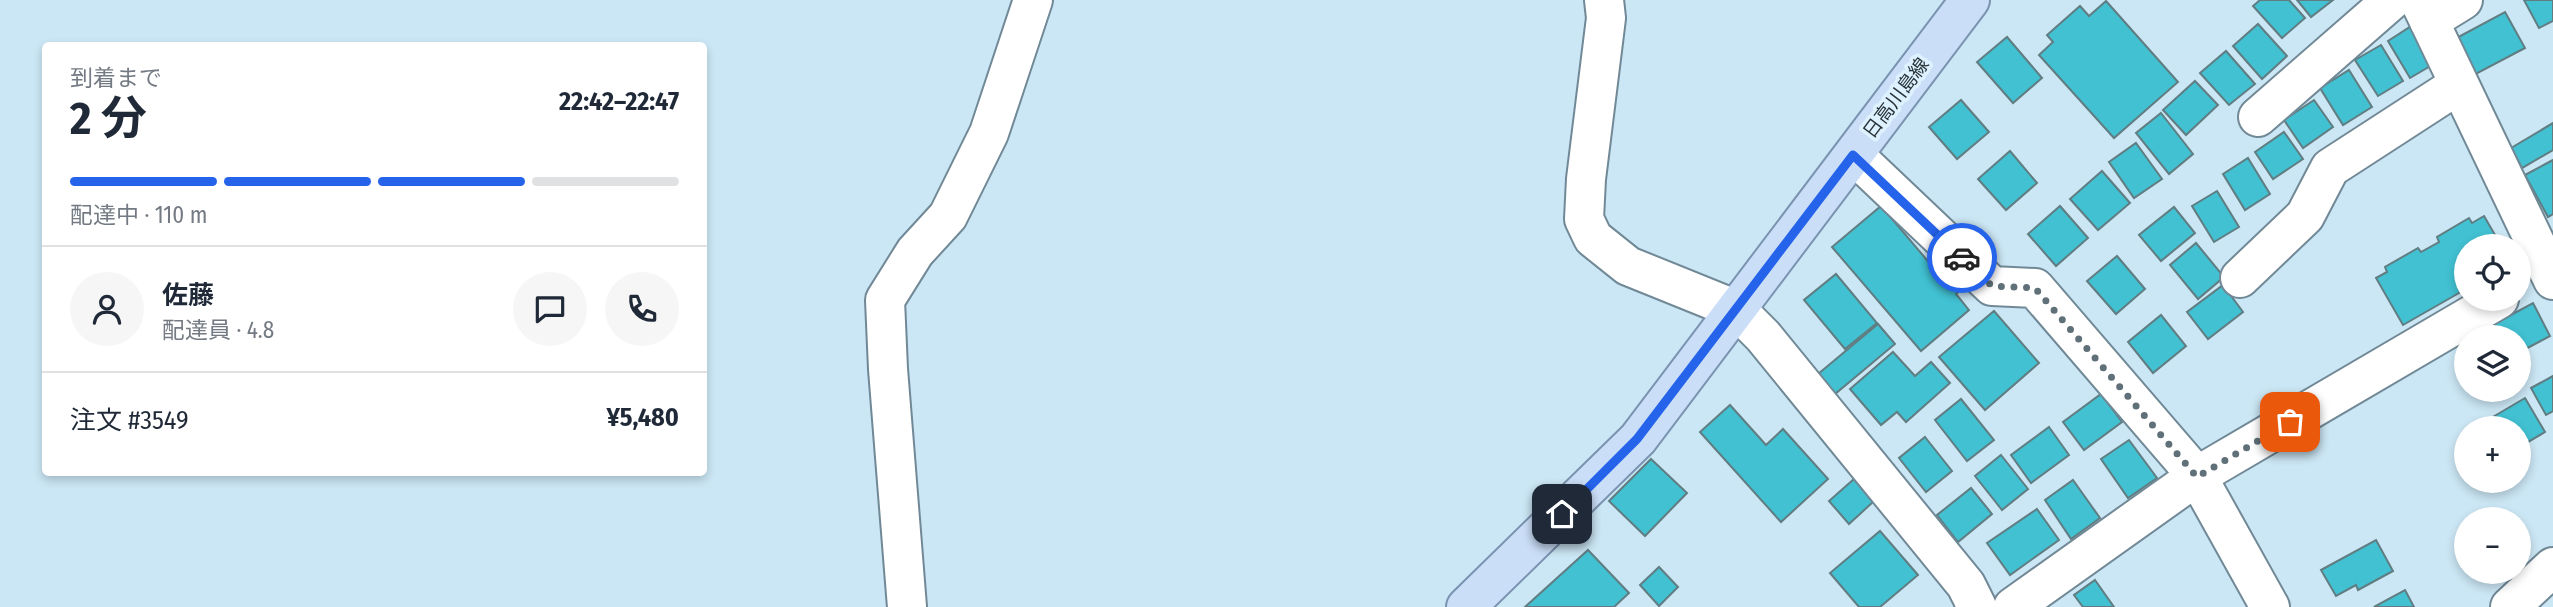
<!DOCTYPE html>
<html lang="ja">
<head>
<meta charset="utf-8">
<style>
  body { margin:0; font-family:"Fira Sans Condensed","Noto Sans JP",sans-serif; background:#f6f6f7; color:#1f2937; height:100vh; display:flex; flex-direction:column; font-size:26px; white-space:nowrap }
  * { box-sizing:border-box; margin:0 }
  p { font-size:23px; color:#747a83 }
  .icon { flex:none; width:38px; height:38px; fill:none; stroke:currentColor; stroke-width:2; stroke-linecap:round; stroke-linejoin:round }
  .map { position:relative; flex:1; overflow:hidden }
  .sheet { position:absolute; left:42px; top:42px; width:665px; height:434px; display:flex; flex-direction:column; background:#fff; border-radius:7px; box-shadow:0 4px 10px #0003 }
  .sheet>* { flex:none }
  .tools { position:absolute; left:2454px; top:234px; display:grid; gap:14px }
  .tools a { display:grid; place-items:center; width:77px; height:77px; border-radius:50%; background:#fff; box-shadow:0 4px 10px #0003; font-size:35px }
  .pin { position:absolute; display:grid; place-items:center; width:60px; height:60px; color:#fff; margin:-30px; border-radius:14px; box-shadow:0 4px 10px #0006 }
  .courier { position:absolute; display:grid; place-items:center; width:70px; height:70px; margin:-35px; border:5px solid #2563eb; border-radius:50%; background:#fff; color:#222; box-shadow:0 2px 9px #0007 }
  .summary em { font-style:normal; font-weight:700 }
  .summary div { display:flex; flex-direction:column-reverse }
  .summary { display:flex; align-items:center; justify-content:space-between; height:119px; padding:0 28px }
  h1 { font-size:46px; font-weight:700; line-height:52px }
  .bar { display:grid; grid-template-columns:repeat(4,1fr); gap:10px 7px; align-content:center; height:84px; padding:0 28px }
  .bar i { height:9px; border-radius:5px; background:#e0e1e3 }
  .bar .on { background:#2563eb }
  .bar p { grid-column:span 4 }
  .line { display:flex; align-items:center; gap:18px; padding:0 28px; border-top:2px solid #e0e1e3 }
  .line div { flex:1 }
  .round { display:grid; place-items:center; flex:none; width:74px; height:74px; border-radius:37px; background:#f6f6f7 }
  .map>svg:first-child { display:block }
  .building { fill:#41c1d2; stroke:#607d82; stroke-width:2 }
  .lines { fill:none; stroke-linecap:round; stroke-linejoin:round }
  .minor-casing { stroke:#718996; stroke-width:42 }
  .major-casing { stroke:#7a93b0; stroke-width:42 }
  .minor { stroke:#fff; stroke-width:38 }
  .major { stroke:#cadef7; stroke-width:38 }
  .done { stroke:#607079; stroke-width:7; stroke-dasharray:0 12.6 }
  .route { stroke:#2563eb; stroke-width:9 }
  .labels { text-anchor:middle; dominant-baseline:central; stroke-width:7; stroke-linejoin:round; paint-order:stroke }
  .street-label { font-size:19px; fill:#273137; stroke:#ddf2fe }
</style>
</head>
<body>
<div class="map">
<svg width="2553" height="607" viewBox="0 0 2553 607">
  <rect width="100%" height="100%" fill="#cbe6f4"/>
  <g class="building">
    <polygon points="2260,0 2289,0 2305,18 2282,38 2253,6"/>
    <polygon points="2297,0 2333,0 2311,17"/>
    <polygon points="2524,0 2553,0 2553,21 2539,28"/>
    <polygon points="2106,1 2178,82 2114,138 2039,55 2053,42 2047,35 2080,6 2089,16"/>
    <polygon points="2505,12 2525,48 2470,77 2451,41"/>
    <polygon points="2416,23 2439,61 2410,78 2388,41"/>
    <polygon points="2258,24 2287,56 2262,79 2233,46"/>
    <polygon points="2007,37 2042,78 2013,103 1977,62"/>
    <polygon points="2381,45 2403,81 2378,96 2355,60"/>
    <polygon points="2226,51 2255,84 2229,105 2200,73"/>
    <polygon points="2349,70 2372,107 2343,125 2320,88"/>
    <polygon points="2195,81 2218,105 2186,135 2163,110"/>
    <polygon points="1961,100 1989,132 1957,159 1929,127"/>
    <polygon points="2314,100 2333,127 2303,148 2284,120"/>
    <polygon points="2161,113 2193,154 2169,174 2136,133"/>
    <polygon points="2553,123 2553,150 2522,168 2511,148"/>
    <polygon points="2284,132 2303,159 2273,179 2255,152"/>
    <polygon points="2136,143 2162,179 2134,198 2109,162"/>
    <polygon points="2010,151 2037,183 2006,210 1978,179"/>
    <polygon points="2248,158 2270,194 2245,210 2223,174"/>
    <polygon points="2553,160 2553,214 2548,217 2525,175"/>
    <polygon points="2102,171 2130,203 2098,230 2070,199"/>
    <polygon points="2217,191 2239,227 2214,242 2192,206"/>
    <polygon points="1881,206 1938,273 1946,266 1964,287 1956,294 1969,310 1921,351 1832,247"/>
    <polygon points="2060,206 2088,238 2056,266 2028,234"/>
    <polygon points="2174,207 2195,233 2161,261 2139,235"/>
    <polygon points="2484,216 2502,247 2466,247 2466,289 2403,325 2376,278 2387,272 2385,267 2418,248 2421,252 2439,242 2437,237 2469,218 2472,223"/>
    <polygon points="2196,243 2224,277 2198,299 2170,265"/>
    <polygon points="2117,256 2145,289 2116,314 2087,281"/>
    <polygon points="1836,274 1877,323 1845,349 1804,300"/>
    <polygon points="2223,285 2243,312 2208,339 2187,312"/>
    <polygon points="2533,303 2550,336 2518,353 2518,338 2468,338"/>
    <polygon points="1994,311 2039,363 1985,410 1939,357"/>
    <polygon points="2161,315 2186,346 2153,373 2128,342"/>
    <polygon points="1878,324 1895,344 1835,394 1818,374"/>
    <polygon points="1893,352 1915,376 1931,362 1950,383 1906,422 1897,412 1881,425 1850,389"/>
    <polygon points="2553,376 2553,411 2546,415 2531,388"/>
    <polygon points="2101,394 2122,422 2084,450 2063,422"/>
    <polygon points="2525,398 2545,432 2518,448 2518,429 2497,429 2491,418"/>
    <polygon points="1961,399 1994,440 1967,461 1935,420"/>
    <polygon points="1730,405 1766,445 1783,429 1828,479 1781,522 1700,432"/>
    <polygon points="2049,427 2069,455 2031,483 2011,455"/>
    <polygon points="1925,437 1952,471 1926,492 1899,458"/>
    <polygon points="2129,440 2157,478 2128,498 2101,459"/>
    <polygon points="2001,455 2028,489 2002,510 1975,476"/>
    <polygon points="1651,459 1687,493 1645,536 1609,501"/>
    <polygon points="1854,479 1873,502 1849,524 1829,501"/>
    <polygon points="2073,480 2100,518 2071,539 2045,500"/>
    <polygon points="1971,488 1992,514 1958,542 1937,515"/>
    <polygon points="2037,509 2059,540 2010,575 1987,543"/>
    <polygon points="1880,531 1918,575 1880,607 1859,607 1830,573"/>
    <polygon points="2376,540 2393,571 2358,590 2356,585 2336,596 2321,570"/>
    <polygon points="1588,550 1629,593 1614,607 1525,607"/>
    <polygon points="1659,567 1678,587 1659,606 1640,585"/>
    <polygon points="2095,580 2114,607 2083,607 2074,595"/>
    <polygon points="2405,590 2414,607 2374,607"/>
  </g>
  <g class="lines">
    <defs>
      <g id="minor">
        <polyline points="1604,0 1606,18 1586,179 1584,219 1593,238 1628,266 1737,310 1763,336 1966,585 1977,607"/>
        <polyline points="2419,0 2553,280"/>
        <polyline points="2429,21 2463,0"/>
        <polyline points="2258,117 2392,0"/>
        <polyline points="1854,155 1992,286 2035,288 2197,476 2270,607"/>
        <polyline points="2240,278 2305,216 2330,168 2458,85"/>
        <polyline points="907,607 888,369 885,300 915,252 948,216 989,133 1033,0"/>
        <polyline points="2013,607 2197,476 2499,299"/>
        <polyline points="2510,607 2553,567"/>
      </g>
      <polyline id="major" points="1466,607 1638,439 1970,0"/>
    </defs>
    <use href="#minor" class="minor-casing"/>
    <use href="#major" class="major-casing"/>
    <use href="#minor" class="minor"/>
    <use href="#major" class="major"/>
  </g>
  <g class="lines">
    <polyline class="done" points="1962,258 1992,286 2035,288 2197,477 2290,422"/>
    <polyline class="route" points="1562,514 1637,439 1853,155 1962,258"/>
  </g>
  <g class="labels">
    <g class="street-label">
      <text transform="translate(1896 98) rotate(-53)">日高川島線</text>
    </g>
  </g>
</svg>
<div class="tools">
<a><svg class="icon" aria-label="locate" viewBox="0 0 24 24"><circle cx="12" cy="12" r="6"/><path d="M12 2v4M12 18v4M2 12h4M18 12h4"/></svg></a>
<a><svg class="icon" aria-label="layers" viewBox="0 0 24 24"><path d="M12 4l9 5-9 5-9-5zM3 14l9 5 9-5"/></svg></a>
<a>+</a>
<a>−</a>
</div>
<div class="pin" style="left:2290px;top:422px;background:#ea580c"><svg class="icon" aria-label="bag" viewBox="0 0 24 24"><path d="M5 8h14l-1 12H6zM9 8a3 3 0 0 1 6 0"/></svg></div>
<div class="pin" style="left:1562px;top:514px;background:#1f2937"><svg class="icon" aria-label="home" viewBox="0 0 24 24"><path d="M3 11l9-7 9 7M6 9v11h12V9"/></svg></div>
<div class="courier" style="left:1962px;top:258px"><svg class="icon" aria-label="car" viewBox="0 0 24 24"><path d="M5 17H2v-5l4-1 3-4h7l3 4 3 1v5h-3M9 17h6M6 11h13"/><circle cx="7" cy="17" r="2"/><circle cx="17" cy="17" r="2"/></svg></div>
<section class="sheet">
<div class="summary"><div><h1>2 分</h1><p>到着まで</p></div><em>22:42–22:47</em></div>
<div class="bar"><i class="on"></i><i class="on"></i><i class="on"></i><i></i><p>配達中 · 110 m</p></div>
<div class="line" style="height:126px"><a class="round"><svg class="icon" aria-label="person" viewBox="0 0 24 24"><circle cx="12" cy="8" r="4"/><path d="M4 21q1-7 8-7t8 7"/></svg></a><div><b>佐藤</b><p>配達員 · 4.8</p></div><a class="round"><svg class="icon" aria-label="chat" viewBox="0 0 24 24"><path d="M4 5h16v11H9l-5 4z"/></svg></a><a class="round"><svg class="icon" aria-label="phone" viewBox="0 0 24 24"><path d="M5 4h4l2 5-3 2q2 4 5 5l2-3 5 2v4C11 20 4 13 5 4z"/></svg></a></div>
<div class="line" style="height:91px"><div>注文 #3549</div><b>¥5,480</b></div>
</section>
</div>
</body>
</html>
